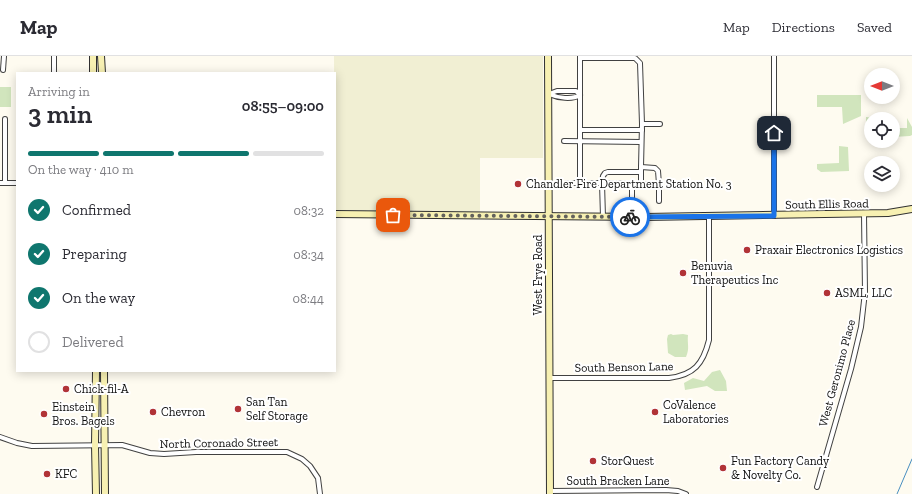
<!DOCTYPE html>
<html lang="en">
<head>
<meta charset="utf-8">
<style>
  body { margin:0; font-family:"Zilla Slab",serif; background:#f2f2f3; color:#2b2b33; height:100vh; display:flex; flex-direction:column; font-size:15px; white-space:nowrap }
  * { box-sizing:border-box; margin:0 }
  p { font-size:13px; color:#7c7c81 }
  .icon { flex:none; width:22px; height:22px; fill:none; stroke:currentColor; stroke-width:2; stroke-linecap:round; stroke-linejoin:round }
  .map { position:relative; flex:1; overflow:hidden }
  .details { position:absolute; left:16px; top:16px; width:320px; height:300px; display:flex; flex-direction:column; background:#fff; border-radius:0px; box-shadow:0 2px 10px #0003 }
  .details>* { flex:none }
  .needle { width:26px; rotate:270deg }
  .controls { position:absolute; left:864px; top:12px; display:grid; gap:8px }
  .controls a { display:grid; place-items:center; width:36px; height:36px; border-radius:50%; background:#fff; box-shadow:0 2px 10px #0003; font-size:20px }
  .pin { position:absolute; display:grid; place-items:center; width:34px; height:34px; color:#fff; margin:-17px; border-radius:8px; box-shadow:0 2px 6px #0006 }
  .courier { position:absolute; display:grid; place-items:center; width:40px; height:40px; margin:-20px; border:3px solid #1a73e8; border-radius:50%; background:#fff; color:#222; box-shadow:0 1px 5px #0007 }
  .headline em { font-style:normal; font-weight:600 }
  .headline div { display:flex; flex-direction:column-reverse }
  .headline { display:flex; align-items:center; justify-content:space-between; height:68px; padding:0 12px }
  h1 { font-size:26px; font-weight:600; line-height:30px }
  .bar { display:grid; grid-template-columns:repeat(4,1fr); gap:6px 4px; align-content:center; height:48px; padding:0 12px }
  .bar i { height:5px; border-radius:3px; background:#e1e1e2 }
  .bar .active { background:#0f766e }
  .bar p { grid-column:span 4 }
  ol { padding:0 12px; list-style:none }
  li { display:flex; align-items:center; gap:12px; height:44px }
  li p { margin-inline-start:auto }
  li .icon { padding:4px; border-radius:50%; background:#0f766e; color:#fff; stroke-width:4 }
  li:last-child { color:#7c7c81 }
  li i { width:22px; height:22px; border:2px solid #e1e1e2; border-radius:50% }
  header { display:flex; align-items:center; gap:24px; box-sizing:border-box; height:56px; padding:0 20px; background:#fff; border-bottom:1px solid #e1e1e2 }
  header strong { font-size:19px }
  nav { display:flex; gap:22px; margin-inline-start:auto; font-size:14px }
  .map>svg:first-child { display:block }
  .farmland { fill:#f1efd3 }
  .green { fill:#d1e5bd }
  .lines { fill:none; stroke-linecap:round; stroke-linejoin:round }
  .stream { stroke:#488ec0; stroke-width:1 }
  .street-casing { stroke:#414141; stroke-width:6 }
  .secondary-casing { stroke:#303030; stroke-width:8 }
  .street { stroke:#fff; stroke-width:4 }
  .secondary { stroke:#f7f0b2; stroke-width:6 }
  .done { stroke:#62615d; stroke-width:4; stroke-dasharray:0 7.2 }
  .route { stroke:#1a73e8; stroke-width:5 }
  .poi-dot { fill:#b13337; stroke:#fff; stroke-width:1.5 }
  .labels { text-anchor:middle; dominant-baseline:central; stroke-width:4; stroke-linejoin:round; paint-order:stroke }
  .poi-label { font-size:12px; fill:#0e0e0e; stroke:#fff; text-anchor:start }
  .street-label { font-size:12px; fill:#0e0e0e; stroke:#fff }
</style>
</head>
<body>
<header>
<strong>Map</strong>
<nav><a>Map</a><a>Directions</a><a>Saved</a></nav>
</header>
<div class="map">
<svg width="912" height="438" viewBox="0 0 912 438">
  <rect width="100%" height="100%" fill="#fefbf0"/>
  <polygon class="farmland" points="334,0 543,0 543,102 480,102 480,160 335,158"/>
  <g class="green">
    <rect x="0" y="31" width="11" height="20"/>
    <polygon points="817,39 861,39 861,60 843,68 842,51 817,51"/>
    <polygon points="866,61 878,62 878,63 871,63 871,81 866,81"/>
    <polygon points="907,62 912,71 912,79 910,80 893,81 893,72 907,72"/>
    <polygon points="839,90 848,91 849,115 821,116 817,113 817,108 839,107"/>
    <path d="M 671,278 L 673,279 L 683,278 L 688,279 C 687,288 690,292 686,301 L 675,301 L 668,297 L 667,283 L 668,279 Z"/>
    <polygon points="720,314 726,325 727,335 715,335 707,330 685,334 684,327 693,322 704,325 712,316"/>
  </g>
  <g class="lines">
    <polyline class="stream" points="897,438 912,403"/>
    <defs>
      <g id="street">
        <polyline points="54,0 54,17"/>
        <polyline points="580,0 580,127"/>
        <polyline points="774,0 774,160"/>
        <polyline points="580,2 635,2 640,7 642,68 641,111"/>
        <polyline points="3,14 4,0"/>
        <path d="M 557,35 L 576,35 L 580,39 C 572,44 558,42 549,38 Z"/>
        <polyline points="5,63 5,127"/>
        <polyline points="642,68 660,68"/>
        <polyline points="580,74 642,74"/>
        <polyline points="564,85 641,86"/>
        <path d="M 641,116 L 608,116 L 605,117 L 603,120 L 602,127 C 621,128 640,128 659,128 L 658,115 L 655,112 L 641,111 L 641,128"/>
        <polyline points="0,127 17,127"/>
        <polyline points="567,127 602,127 603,161"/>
        <polyline points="632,128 632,145"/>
        <polyline points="659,145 659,128"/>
        <path d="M 549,322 L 669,322 C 694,319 703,308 709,284 L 709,161"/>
        <polyline points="0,381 17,387 32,390 122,389 150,397 164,398 196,396 287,396 302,403 310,410 318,422 320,438"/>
        <polyline points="817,431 851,313 861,271 865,236 864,158"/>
        <polyline points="550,435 666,434 678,435 686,438"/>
      </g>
      <g id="secondary">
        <polyline points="93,0 93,17"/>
        <polyline points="101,0 102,17"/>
        <polyline points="548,0 550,438"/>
        <polyline points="335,158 645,161 888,157 912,153"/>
        <polyline points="96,315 95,389 96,438"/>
        <polyline points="104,315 105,438"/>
      </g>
    </defs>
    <use href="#street" class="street-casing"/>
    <use href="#secondary" class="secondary-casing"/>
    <use href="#street" class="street"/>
    <use href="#secondary" class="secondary"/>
  </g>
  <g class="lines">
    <polyline class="done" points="393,159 630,161"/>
    <polyline class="route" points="630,161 774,160 774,77"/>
  </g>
  <g class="poi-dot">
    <circle cx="518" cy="128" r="4"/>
    <circle cx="747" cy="194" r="4"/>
    <circle cx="683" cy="217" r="4"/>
    <circle cx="827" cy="237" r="4"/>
    <circle cx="66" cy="333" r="4"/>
    <circle cx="238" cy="353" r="4"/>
    <circle cx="153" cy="356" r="4"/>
    <circle cx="655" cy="356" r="4"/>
    <circle cx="44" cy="358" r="4"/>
    <circle cx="593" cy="405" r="4"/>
    <circle cx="723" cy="412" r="4"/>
    <circle cx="47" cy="418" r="4"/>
  </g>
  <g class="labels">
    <g class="poi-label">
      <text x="526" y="128">Chandler Fire Department Station No. 3</text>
      <text x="755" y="194">Praxair Electronics Logistics</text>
      <text x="691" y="210">Benuvia<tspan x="691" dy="14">Therapeutics Inc</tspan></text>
      <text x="835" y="237">ASML, LLC</text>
      <text x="74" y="333">Chick-fil-A</text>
      <text x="246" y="346">San Tan<tspan x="246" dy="14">Self Storage</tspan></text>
      <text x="663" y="349">CoValence<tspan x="663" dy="14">Laboratories</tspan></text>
      <text x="52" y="351">Einstein<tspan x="52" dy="14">Bros. Bagels</tspan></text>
      <text x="161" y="356">Chevron</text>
      <text x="601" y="405">StorQuest</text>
      <text x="731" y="405">Fun Factory Candy<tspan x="731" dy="14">&amp; Novelty Co.</tspan></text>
      <text x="55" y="418">KFC</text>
    </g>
    <g class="street-label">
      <text transform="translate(827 148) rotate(-1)">South Ellis Road</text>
      <text transform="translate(538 219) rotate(-90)">West Frye Road</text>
      <text transform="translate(624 311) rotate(-1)">South Benson Lane</text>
      <text transform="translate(837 317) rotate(-75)">West Geronimo Place</text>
      <text transform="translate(219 387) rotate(-1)">North Coronado Street</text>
      <text x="618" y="425">South Bracken Lane</text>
    </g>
  </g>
</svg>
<div class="controls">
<a><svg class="needle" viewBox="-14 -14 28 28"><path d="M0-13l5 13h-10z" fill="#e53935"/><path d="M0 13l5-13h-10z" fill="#7c7c81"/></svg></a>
<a><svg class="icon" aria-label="locate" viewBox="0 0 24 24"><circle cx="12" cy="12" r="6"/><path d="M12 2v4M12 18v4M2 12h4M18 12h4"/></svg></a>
<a><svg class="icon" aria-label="layers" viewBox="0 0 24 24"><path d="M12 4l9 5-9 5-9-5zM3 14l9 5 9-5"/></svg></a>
</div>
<div class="pin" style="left:393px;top:159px;background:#ea580c"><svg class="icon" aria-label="bag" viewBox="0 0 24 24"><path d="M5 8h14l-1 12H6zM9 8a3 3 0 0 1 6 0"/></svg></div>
<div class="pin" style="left:774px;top:77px;background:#1f2937"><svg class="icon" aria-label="home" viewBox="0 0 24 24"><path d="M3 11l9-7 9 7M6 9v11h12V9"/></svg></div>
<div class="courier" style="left:630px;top:161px"><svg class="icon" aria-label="bike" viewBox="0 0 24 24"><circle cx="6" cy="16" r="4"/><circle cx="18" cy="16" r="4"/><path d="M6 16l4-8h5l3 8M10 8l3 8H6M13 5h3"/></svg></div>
<section class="details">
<div class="headline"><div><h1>3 min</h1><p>Arriving in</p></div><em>08:55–09:00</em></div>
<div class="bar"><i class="active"></i><i class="active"></i><i class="active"></i><i></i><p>On the way · 410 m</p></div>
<ol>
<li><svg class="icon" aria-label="check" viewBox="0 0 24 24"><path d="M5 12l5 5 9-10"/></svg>Confirmed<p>08:32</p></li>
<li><svg class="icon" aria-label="check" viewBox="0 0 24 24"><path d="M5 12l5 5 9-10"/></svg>Preparing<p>08:34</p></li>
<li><svg class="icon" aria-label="check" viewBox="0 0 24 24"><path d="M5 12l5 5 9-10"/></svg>On the way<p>08:44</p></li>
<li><i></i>Delivered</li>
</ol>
</section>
</div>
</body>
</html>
